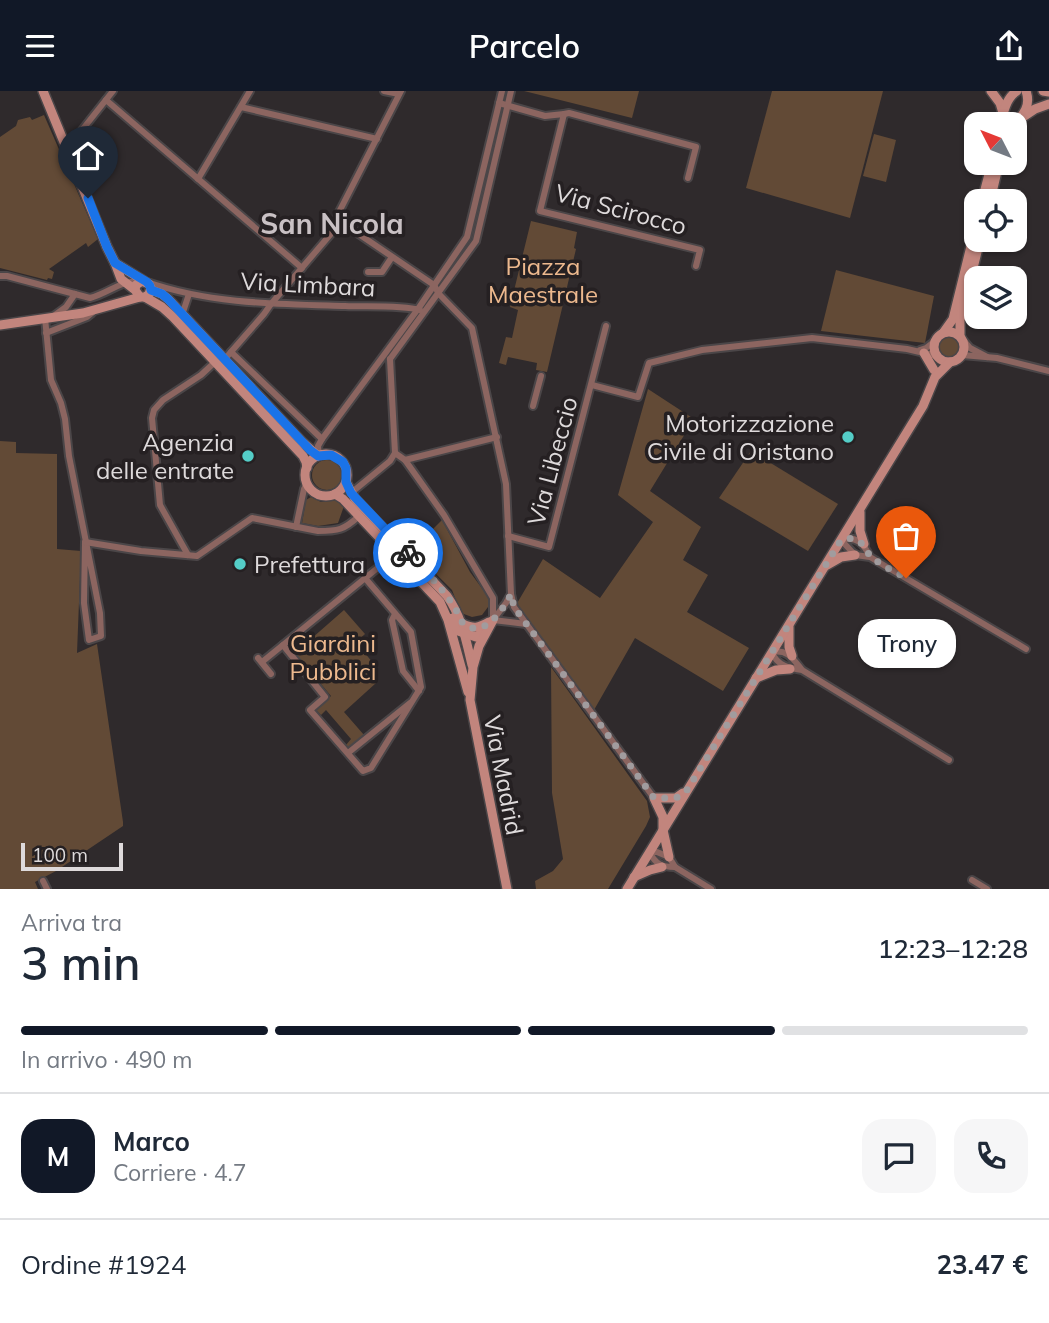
<!DOCTYPE html>
<html lang="it">
<head>
<meta charset="utf-8">
<style>
  body { margin:0; font-family:Mulish,sans-serif; background:#f6f6f7; color:#1f2937; height:100vh; display:flex; flex-direction:column; font-size:26px; white-space:nowrap }
  * { box-sizing:border-box; margin:0 }
  p { font-size:23px; color:#747a83 }
  .icon { flex:none; width:38px; height:38px; fill:none; stroke:currentColor; stroke-width:2; stroke-linecap:round; stroke-linejoin:round }
  .map { position:relative; height:798px; overflow:hidden }
  .drawer { display:flex; flex-direction:column; background:#fff; flex:1 }
  .drawer>* { flex:none }
  .needle { width:46px; rotate:312deg }
  .controls { position:absolute; left:964px; top:21px; display:grid; gap:14px }
  .controls a { display:grid; place-items:center; width:63px; height:63px; border-radius:14px; background:#fff; box-shadow:0 2px 5px #0004; font-size:35px }
  .scale { position:absolute; left:21px; bottom:18px; width:102px; box-sizing:border-box; padding-left:7px; border:4px solid #dedadb; border-top:0; font-size:19px; line-height:24px; white-space:nowrap; color:#dedadb; -webkit-text-stroke:5px #252022; paint-order:stroke }
  .pin { position:absolute; display:grid; place-items:center; width:60px; height:60px; color:#fff; margin:-72px -30px; border-radius:50% 50% 50% 0; rotate:-45deg; box-shadow:0 0 7px #0007 }
  .pin .icon { rotate:45deg }
  .courier { position:absolute; display:grid; place-items:center; width:70px; height:70px; margin:-35px; border:5px solid #1a73e8; border-radius:50%; background:#fff; color:#222; box-shadow:0 2px 9px #0007 }
  .bubble { position:absolute; height:49px; border-radius:21px; background:#fff; box-shadow:0 2px 5px #0004; font-size:23px; font-weight:600; line-height:49px; text-align:center }
  .head em { font-style:normal; font-weight:600 }
  .head div { display:flex; flex-direction:column-reverse }
  .head { display:flex; align-items:center; justify-content:space-between; height:119px; padding:0 21px }
  h1 { font-size:46px; font-weight:600; line-height:52px }
  .bar { display:grid; grid-template-columns:repeat(4,1fr); gap:10px 7px; align-content:center; height:84px; padding:0 21px }
  .bar i { height:9px; border-radius:5px; background:#e0e1e3 }
  .bar .on { background:#111827 }
  .bar p { grid-column:span 4 }
  .line { display:flex; align-items:center; gap:18px; padding:0 21px; border-top:2px solid #e0e1e3 }
  .line div { flex:1 }
  .round { display:grid; place-items:center; flex:none; width:74px; height:74px; border-radius:21px; background:#f6f6f7 }
  header { display:flex; justify-content:space-between; align-items:center; height:91px; padding:0 21px; background:#111827; color:#fff; font-size:32px; font-weight:600 }
  .map>svg:first-child { display:block }
  .green { fill:#624a36 }
  .lines { fill:none; stroke-linecap:round; stroke-linejoin:round }
  .street-casing { stroke:#4b4648; stroke-width:10 }
  .secondary-casing { stroke:#4b4648; stroke-width:12 }
  .street { stroke:#8c6560; stroke-width:6 }
  .secondary { stroke:#c2857d; stroke-width:9 }
  .done { stroke:#a19c9e; stroke-width:7; stroke-dasharray:0 12.6 }
  .route { stroke:#1a73e8; stroke-width:9 }
  .poi-dot { fill:#54cdc7; stroke:#252022; stroke-width:2.5 }
  .labels { text-anchor:middle; dominant-baseline:central; stroke-width:7; stroke-linejoin:round; paint-order:stroke }
  .street-label { font-size:24px; fill:#dedadb; stroke:#252022 }
  .park-label { font-size:24px; fill:#edb98e; stroke:#252022 }
  .poi-label { font-size:24px; fill:#dedadb; stroke:#252022; text-anchor:end }
  .quarter-label { font-size:28px; font-weight:bold; fill:#c9c1c4; stroke:#252022 }
</style>
</head>
<body>
<header><svg class="icon" aria-label="menu" viewBox="0 0 24 24"><path d="M4 6h16M4 12h16M4 18h16"/></svg>Parcelo<svg class="icon" aria-label="share" viewBox="0 0 24 24"><path d="M12 15V3M7 8l5-5 5 5M5 13v7h14v-7"/></svg></header>
<div class="map">
<svg width="1049" height="798" viewBox="0 0 1049 798">
  <rect width="100%" height="100%" fill="#2f2a2c"/>
  <g class="green">
    <polygon points="524,0 639,0 632,27"/>
    <polygon points="772,0 883,0 850,127 746,97"/>
    <polygon points="44,24 98,148 88,156 86,152 49,178 54,181 52,188 48,187 47,189 0,177 0,46 16,35 18,29 30,26 32,29"/>
    <polygon points="874,43 896,49 886,91 863,85"/>
    <polygon points="531,130 577,141 574,157 576,158 547,281 536,279 537,272 508,266 506,274 499,272 506,246 512,247 518,219 510,216"/>
    <polygon points="836,179 934,205 925,252 821,240"/>
    <circle cx="949" cy="256" r="11"/>
    <polygon points="648,298 694,328 650,400 701,436 683,469 708,484 687,521 749,557 723,600 635,547 594,619 516,514 543,468 600,507 653,431 618,404"/>
    <polygon points="0,350 16,351 16,362 57,363 57,458 81,460 77,562 97,553 123,731 123,735 56,780 35,791 38,798 0,798"/>
    <polygon points="751,360 838,413 808,460 719,407"/>
    <circle cx="327" cy="384" r="15"/>
    <polygon points="311,406 321,411 337,409 344,415 338,432 318,435 302,432 306,409"/>
    <polygon points="442,429 470,481 489,507 488,516 482,524 472,526 461,522 452,499 412,459"/>
    <polygon points="344,519 365,543 356,551 377,577 369,584 376,592 344,621 364,644 350,658 346,654 351,648 326,619 321,624 316,619 331,605 295,562"/>
    <polygon points="551,576 647,710 650,726 646,735 608,798 536,798 535,790 553,780 563,768 552,702"/>
  </g>
  <g class="lines">
    <defs>
      <g id="street">
        <polyline points="384,0 399,3"/>
        <polyline points="106,9 302,177"/>
        <polyline points="499,12 545,25 564,23 540,120 700,159 696,175"/>
        <polyline points="241,16 377,48"/>
        <polyline points="564,23 569,22 696,56 688,87"/>
        <polyline points="67,58 113,0"/>
        <polyline points="198,88 250,0"/>
        <polyline points="341,131 434,194 439,203 472,237 506,393 511,503 506,512 493,529"/>
        <polyline points="368,181 382,181 392,166"/>
        <path d="M 0,185 L 7,185 L 90,207 C 109,202 119,190 140,190"/>
        <path d="M 147,191 C 210,213 278,213 345,215 C 366,216 401,214 420,219"/>
        <polyline points="55,224 66,216 75,203"/>
        <polyline points="182,224 189,203"/>
        <polyline points="45,227 51,289 61,312 65,328 69,365 100,522 101,545 89,549 84,512 85,451"/>
        <polyline points="46,242 87,226 92,222"/>
        <polyline points="964,250 970,257 987,266"/>
        <polyline points="920,259 926,257 935,250"/>
        <polyline points="231,261 322,348"/>
        <polyline points="962,264 997,267 1049,280"/>
        <polyline points="390,268 476,150 511,0"/>
        <polyline points="390,268 395,362"/>
        <polyline points="224,269 264,223 271,213 341,131 337,125 401,0"/>
        <polyline points="592,294 638,306 649,272 702,259 812,247 907,258 937,265"/>
        <polyline points="533,315 541,285"/>
        <polyline points="395,362 405,369 444,424 493,507 493,528"/>
        <polyline points="319,365 318,355 322,348 418,218 467,146 502,0"/>
        <polyline points="405,369 497,346"/>
        <polyline points="351,402 390,370 395,362"/>
        <polyline points="296,436 304,398 307,392"/>
        <polyline points="508,445 549,456 606,235"/>
        <path d="M 85,451 L 141,460 L 197,465 L 252,427 L 318,440 C 338,440 344,439 359,425"/>
        <polyline points="188,464 160,414 152,327 154,319 163,309 201,284 215,271"/>
        <path d="M 870,466 C 864,453 857,444 841,449 L 855,464 L 870,466 L 1026,558"/>
        <polyline points="511,503 514,516 654,707"/>
        <polyline points="395,523 392,529 403,580 419,600"/>
        <polyline points="493,529 526,533"/>
        <polyline points="283,554 325,606 310,619 363,680 371,677 421,596 411,541 365,487"/>
        <polyline points="258,567 271,583"/>
        <polyline points="262,571 396,462"/>
        <path d="M 802,579 C 789,577 777,575 772,561 C 788,558 793,568 802,579 L 949,669"/>
        <polyline points="348,662 410,612"/>
        <polyline points="649,761 657,761 669,766 675,776 711,798"/>
        <path d="M 649,761 C 656,773 661,776 675,776"/>
        <polyline points="972,789 987,798"/>
        <polyline points="43,790 47,798"/>
      </g>
      <g id="secondary">
        <polyline points="43,0 107,156 115,172 121,188 135,199 140,206 145,206 149,203 151,197 149,193 142,190 136,194 135,199"/>
        <polyline points="991,0 1000,12 1003,22"/>
        <polyline points="1043,0 1049,1"/>
        <polyline points="1023,26 1035,18 1049,13"/>
        <path d="M 1001,33 C 1003,22 1006,7 1017,0"/>
        <path d="M 1014,33 C 1024,24 1031,14 1026,0"/>
        <polyline points="982,110 992,72"/>
        <polyline points="990,110 999,72"/>
        <polyline points="115,172 144,190"/>
        <polyline points="151,199 162,203 168,208 302,351 318,365"/>
        <polyline points="145,206 162,216 173,226 303,365 306,371 307,377"/>
        <polyline points="0,234 83,222 140,206"/>
        <circle cx="949" cy="256" r="15"/>
        <polyline points="943,242 953,228 976,135"/>
        <polyline points="960,245 960,229 980,149"/>
        <polyline points="924,262 934,279"/>
        <circle cx="326" cy="384" r="21"/>
        <path d="M 346,391 L 355,408 L 447,505 C 462,526 466,549 472,574"/>
        <polyline points="335,403 343,408 440,511 448,529 468,601"/>
        <polyline points="860,421 860,440 864,453"/>
        <polyline points="827,474 841,466 855,464"/>
        <polyline points="452,527 458,540 476,546 486,539"/>
        <polyline points="493,529 479,555 473,576 470,609 507,798"/>
        <path d="M 463,533 C 474,538 478,537 489,531"/>
        <polyline points="789,536 789,556 792,565"/>
        <polyline points="756,587 776,579 790,578"/>
        <polyline points="669,766 663,739 663,726 654,707 676,707 683,702"/>
        <polyline points="634,786 650,779 662,776"/>
        <polyline points="627,798 923,315 935,286 950,271"/>
      </g>
    </defs>
    <use href="#street" class="street-casing"/>
    <use href="#secondary" class="secondary-casing"/>
    <use href="#street" class="street"/>
    <use href="#secondary" class="secondary"/>
  </g>
  <g class="lines">
    <path class="done" d="M 408,462 C 429,485 451,504 463,533 C 465,534 471,537 474,537 C 490,539 505,515 511,503 L 514,516 L 654,707 L 676,707 L 687,699 L 841,449 C 864,443 861,457 872,466 C 881,475 895,480 906,487"/>
    <polyline class="route" points="88,107 107,156 115,172 147,191 150,195 151,199 162,203 168,208 310,359 318,365 331,364 343,371 346,377 346,391 351,402 408,462"/>
  </g>
  <g class="poi-dot">
    <circle cx="848" cy="346" r="7"/>
    <circle cx="248" cy="365" r="7"/>
    <circle cx="240" cy="473" r="7"/>
  </g>
  <g class="labels">
    <g class="street-label">
      <text transform="translate(621 118) rotate(15)">Via Scirocco</text>
      <text transform="translate(308 193) rotate(3)">Via Limbara</text>
      <text transform="translate(552 370) rotate(-75)">Via Libeccio</text>
      <text transform="translate(504 684) rotate(79)">Via Madrid</text>
    </g>
    <g class="park-label">
      <text x="543" y="175">Piazza<tspan x="543" dy="28">Maestrale</tspan></text>
      <text x="333" y="552">Giardini<tspan x="333" dy="28">Pubblici</tspan></text>
    </g>
    <g class="poi-label">
      <text x="834" y="332">Motorizzazione<tspan x="834" dy="28">Civile di Oristano</tspan></text>
      <text x="234" y="351">Agenzia<tspan x="234" dy="28">delle entrate</tspan></text>
      <text x="254" y="473" text-anchor="start">Prefettura</text>
    </g>
    <g class="quarter-label">
      <text x="332" y="132">San Nicola</text>
    </g>
  </g>
</svg>
<div class="controls">
<a><svg class="needle" viewBox="-14 -14 28 28"><path d="M0-13l5 13h-10z" fill="#e53935"/><path d="M0 13l5-13h-10z" fill="#747a83"/></svg></a>
<a><svg class="icon" aria-label="locate" viewBox="0 0 24 24"><circle cx="12" cy="12" r="6"/><path d="M12 2v4M12 18v4M2 12h4M18 12h4"/></svg></a>
<a><svg class="icon" aria-label="layers" viewBox="0 0 24 24"><path d="M12 4l9 5-9 5-9-5zM3 14l9 5 9-5"/></svg></a>
</div>
<div class="scale">100 m</div>
<div class="pin" style="left:906px;top:487px;background:#ea580c"><svg class="icon" aria-label="bag" viewBox="0 0 24 24"><path d="M5 8h14l-1 12H6zM9 8a3 3 0 0 1 6 0"/></svg></div>
<div class="pin" style="left:88px;top:107px;background:#1f2937"><svg class="icon" aria-label="home" viewBox="0 0 24 24"><path d="M3 11l9-7 9 7M6 9v11h12V9"/></svg></div>
<div class="courier" style="left:408px;top:462px"><svg class="icon" aria-label="bike" viewBox="0 0 24 24"><circle cx="6" cy="16" r="4"/><circle cx="18" cy="16" r="4"/><path d="M6 16l4-8h5l3 8M10 8l3 8H6M13 5h3"/></svg></div>
<div class="bubble" style="left:858px;top:528px;width:98px">Trony</div>
</div>
<section class="drawer">
<div class="head"><div><h1>3 min</h1><p>Arriva tra</p></div><em>12:23–12:28</em></div>
<div class="bar"><i class="on"></i><i class="on"></i><i class="on"></i><i></i><p>In arrivo · 490 m</p></div>
<div class="line" style="height:126px"><b class="round" style="background:#111827;color:#fff">M</b><div><b>Marco</b><p>Corriere · 4.7</p></div><a class="round"><svg class="icon" aria-label="chat" viewBox="0 0 24 24"><path d="M4 5h16v11H9l-5 4z"/></svg></a><a class="round"><svg class="icon" aria-label="phone" viewBox="0 0 24 24"><path d="M5 4h4l2 5-3 2q2 4 5 5l2-3 5 2v4C11 20 4 13 5 4z"/></svg></a></div>
<div class="line" style="height:91px"><div>Ordine #1924</div><b>23.47 €</b></div>
</section>
</body>
</html>
